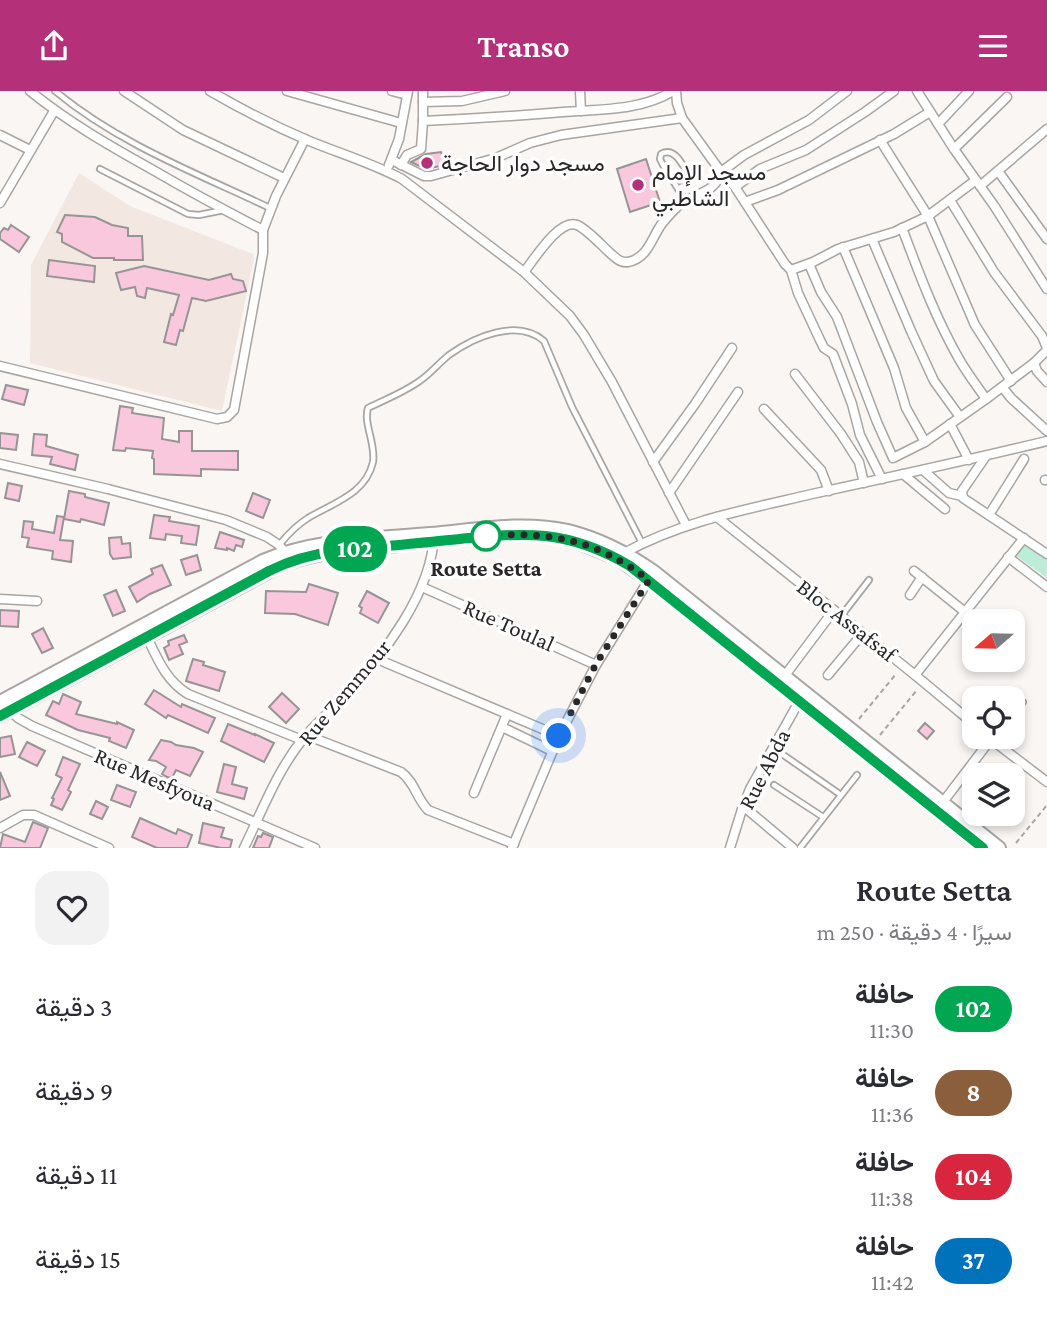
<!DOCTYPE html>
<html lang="ar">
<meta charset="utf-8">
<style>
body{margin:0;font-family:"Crimson Pro",Vazirmatn,serif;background:#f2f2f3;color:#2b2b33;direction:rtl;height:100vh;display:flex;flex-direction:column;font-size:26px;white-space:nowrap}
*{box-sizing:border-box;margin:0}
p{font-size:23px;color:#7c7c81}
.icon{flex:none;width:38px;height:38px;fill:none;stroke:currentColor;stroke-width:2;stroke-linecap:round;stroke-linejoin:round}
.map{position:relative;height:757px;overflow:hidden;direction:ltr}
.side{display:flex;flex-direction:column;background:#fff;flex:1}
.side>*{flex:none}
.badge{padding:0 14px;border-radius:23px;font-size:24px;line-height:46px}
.needle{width:46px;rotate:250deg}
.tools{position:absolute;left:962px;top:518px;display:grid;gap:14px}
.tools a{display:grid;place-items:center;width:63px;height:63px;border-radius:14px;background:#fff;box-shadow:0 4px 10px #0003;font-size:35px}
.you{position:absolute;width:35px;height:35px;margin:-18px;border:5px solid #fff;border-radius:50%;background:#1a73e8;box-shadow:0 0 0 10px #1a73e833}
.map>.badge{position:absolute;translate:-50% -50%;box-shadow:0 0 0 4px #fff}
.round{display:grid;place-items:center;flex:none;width:74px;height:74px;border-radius:21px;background:#f2f2f3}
.summary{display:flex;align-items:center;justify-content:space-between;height:119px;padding:0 35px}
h1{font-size:33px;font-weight:600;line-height:52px}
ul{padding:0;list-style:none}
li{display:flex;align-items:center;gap:21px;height:84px;padding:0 35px}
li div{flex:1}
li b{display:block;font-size:26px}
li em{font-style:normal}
li .badge{min-width:77px;font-weight:700;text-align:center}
header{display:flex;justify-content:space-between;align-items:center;height:91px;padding:0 35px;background:#b4317a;color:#fff;font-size:32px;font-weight:600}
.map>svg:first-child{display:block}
.built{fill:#f3e8e1}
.green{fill:#bcedd6}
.building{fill:#f9c8dd;stroke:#979495;stroke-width:2}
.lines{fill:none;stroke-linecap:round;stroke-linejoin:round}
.lane-casing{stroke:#a8a5a3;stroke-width:8}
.street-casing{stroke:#a8a5a3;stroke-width:11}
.secondary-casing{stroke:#a8a5a3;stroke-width:16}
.path{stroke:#a8a6a4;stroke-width:2;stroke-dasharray:5 3.5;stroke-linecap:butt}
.lane{stroke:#fff;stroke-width:4.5}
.street{stroke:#fff;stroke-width:8}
.secondary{stroke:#fff;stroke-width:12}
.line-casing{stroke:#fff;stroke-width:16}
.line{stroke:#00a651;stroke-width:10}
.walk{stroke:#292727;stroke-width:7;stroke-dasharray:0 12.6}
.poi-dot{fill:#b4317a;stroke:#fff;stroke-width:2.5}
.stop-dot{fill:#fff;stroke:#00a651;stroke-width:3.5}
.labels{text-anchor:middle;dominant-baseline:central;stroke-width:7;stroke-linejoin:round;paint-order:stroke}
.poi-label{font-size:23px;fill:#292727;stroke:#fff;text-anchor:start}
.stop-label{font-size:23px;font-weight:bold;fill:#292727;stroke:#fff}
.street-label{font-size:23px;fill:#292727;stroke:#fff}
</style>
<header><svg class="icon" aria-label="menu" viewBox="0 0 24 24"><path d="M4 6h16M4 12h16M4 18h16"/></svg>Transo<svg class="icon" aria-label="share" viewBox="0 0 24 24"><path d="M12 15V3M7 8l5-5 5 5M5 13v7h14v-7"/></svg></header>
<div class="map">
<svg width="1047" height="757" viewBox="0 0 1047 757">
<rect width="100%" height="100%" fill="#f9f6f4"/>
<polygon class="built" points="79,82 130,115 253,163 254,168 222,320 30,272 31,174"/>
<polygon class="green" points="1020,451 1047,469 1047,487 1011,461"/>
<g class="building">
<polygon points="441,61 445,74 426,78 411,71 426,63"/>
<polygon points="646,68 660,111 630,121 617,78"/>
<polygon points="65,124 95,126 112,134 128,137 128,145 142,145 143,169 114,169 114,167 93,167 62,151 62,143 57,141"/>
<polygon points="11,134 29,146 19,161 0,148 0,142 4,137 8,139"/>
<polygon points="49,169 95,175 94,191 47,185"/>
<polygon points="144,175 209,189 231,183 233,188 243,190 246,200 206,210 192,207 183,240 180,239 176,254 164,251 171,223 173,224 179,204 147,197 145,207 137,205 135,196 121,199 116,182"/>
<polygon points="6,294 28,299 24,314 2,308"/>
<polygon points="120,315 133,317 132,322 164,327 162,348 179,351 179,340 192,340 192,360 238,360 238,379 201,378 201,385 154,383 154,368 152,367 153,360 126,357 125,360 113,359"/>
<polygon points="0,342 18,344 16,359 0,357"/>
<polygon points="34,343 47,344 46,355 78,364 75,379 50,373 52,366 32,364"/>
<polygon points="8,392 22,395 19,410 5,407"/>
<polygon points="69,400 85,403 85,406 109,412 104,434 81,428 80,431 64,428"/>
<polygon points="253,402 270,409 263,427 246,420"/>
<polygon points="154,424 170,426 169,430 199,435 196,454 181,452 182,445 166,443 165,449 150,447"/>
<polygon points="57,425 64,426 60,449 73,450 71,471 52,468 53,460 27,456 29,447 22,446 24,430 33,431 32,438 54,442"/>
<polygon points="220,441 244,449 242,456 236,454 234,460 227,457 227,459 215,457"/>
<polygon points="121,446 122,453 130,452 131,466 113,468 110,463 109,447"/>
<polygon points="197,464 201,479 186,484 181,469"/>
<polygon points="162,474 171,494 150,503 137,511 129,496 153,483 151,478"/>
<polygon points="309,493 338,502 328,534 295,523 265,522 266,500 306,501"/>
<polygon points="116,499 125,520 113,525 104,504"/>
<polygon points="367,500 389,512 378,532 360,522 362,517 359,515"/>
<polygon points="0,519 19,520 18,536 0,535"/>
<polygon points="43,537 53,557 42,562 32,543"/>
<polygon points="184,544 187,551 179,554 183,563 169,569 164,557 169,554 168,550"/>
<polygon points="193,568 204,571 203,574 225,581 219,600 186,590"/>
<polygon points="154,599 181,616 182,613 215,627 208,642 168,624 166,627 145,613"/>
<polygon points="282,602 299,618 286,632 269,616"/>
<polygon points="63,603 81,611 76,623 117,633 117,631 134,639 126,657 109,650 110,647 78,639 46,624 53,610 59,613"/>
<polygon points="925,632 934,640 927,648 918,640"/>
<polygon points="228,633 255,644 255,643 274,652 264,671 221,650"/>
<polygon points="11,645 15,663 0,666 0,647"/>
<polygon points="161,649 171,651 176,654 194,657 203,661 190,685 176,679 172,687 167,686 162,683 166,676 156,670 149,669"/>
<polygon points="27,651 45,660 37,675 19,666"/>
<polygon points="63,666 80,673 68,699 71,701 62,719 51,714 54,708 52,707 62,687 56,684"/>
<polygon points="224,673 236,676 232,693 247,697 244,708 217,701"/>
<polygon points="0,681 10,705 0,709"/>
<polygon points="117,694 136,701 130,716 111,709"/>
<polygon points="96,710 108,716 102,728 90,723"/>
<polygon points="140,727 176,743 178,738 192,744 187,757 157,757 132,746"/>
<polygon points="33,731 48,737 40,757 0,757 3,743 25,751"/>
<polygon points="203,732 224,737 221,746 232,749 230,757 221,757 199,752"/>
<polygon points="263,742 273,746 269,757 253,757 258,745 261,746"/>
</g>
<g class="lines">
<defs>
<g id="lane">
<path d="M55,0C119,53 196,82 270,117"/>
<polyline points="100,78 188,123 199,124 224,119"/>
<path d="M678,98L688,92L690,86C683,75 675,55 661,63L660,68L663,74L685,109"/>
<path d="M280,453C288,443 297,434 308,427C333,412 366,403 373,371C376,353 363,332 368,317C386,308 405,301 421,289C431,282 439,272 449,264C474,246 517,227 544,250L572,316L642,452"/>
<polyline points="842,524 869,489"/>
<polyline points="961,528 975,540"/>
<polyline points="1013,623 1023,611"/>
<polyline points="782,663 841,704"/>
<polyline points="774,694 823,726"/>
<polyline points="800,757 857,684"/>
</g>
<g id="street">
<path d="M30,0C68,31 110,55 153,79C189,100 226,120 263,139"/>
<polyline points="124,0 183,39 284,87"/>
<path d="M210,0C241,18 274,35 307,49C338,62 372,72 402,88L524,181L570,225L584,244L612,291L686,434"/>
<polyline points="287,0 401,32"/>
<polyline points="392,0 407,4"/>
<polyline points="580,0 581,20"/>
<polyline points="676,0 677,12 682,27 721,81 735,96 785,173 791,179 798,202 820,249 824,257 833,263 852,313 860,344 882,388"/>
<polyline points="917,0 954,58 995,116 1047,198"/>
<polyline points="423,11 423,0"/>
<polyline points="423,30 423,11 462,10 505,0"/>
<polyline points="938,33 969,0"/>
<polyline points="0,44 30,59"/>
<polyline points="954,58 1007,6"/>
<polyline points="392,69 424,85 431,85 496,67 530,52 561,44 682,27"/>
<polyline points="389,74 399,48 408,0"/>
<path d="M401,74L407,64L421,58L423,30C470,28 516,25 563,21C600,18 640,20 673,0"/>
<polyline points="998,80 1047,148"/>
<polyline points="976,89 928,125 975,234 1011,290"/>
<polyline points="980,95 1047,38"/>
<polyline points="735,96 760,78 806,59 865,21 894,0"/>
<polyline points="950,109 994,181 1042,245 1047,257"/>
<polyline points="745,111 778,99 894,43 930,21"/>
<polyline points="0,112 54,20"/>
<path d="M902,137C919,182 935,226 959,268C967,282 977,295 986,308"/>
<polyline points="872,148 911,240 934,290 960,326"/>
<polyline points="843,156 894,277 906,317 925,351"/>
<polyline points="809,173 821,201 837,226 877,331 893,367 925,351 986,308 1034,272 1047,259"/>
<polyline points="791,179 813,171 838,158 894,141 928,125 880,49"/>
<path d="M524,181C534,169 559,127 577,134C587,138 601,154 610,162C616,167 620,172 628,171C646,168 651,150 659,137C663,130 671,122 677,116C691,102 715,104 721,81L744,64L809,29L847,0"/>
<polyline points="1034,272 1037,280 1047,291"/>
<polyline points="0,275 217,328 227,326 234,319 263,162 263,139 276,105 305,48"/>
<polyline points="795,283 841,343 859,371 864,392"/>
<polyline points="1003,297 1011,307 1047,340"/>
<polyline points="764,318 821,379 829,400"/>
<polyline points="950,333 969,369"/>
<polyline points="986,365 962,400 963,407 1047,463"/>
<polyline points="653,371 695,313 732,257"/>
<polyline points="0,373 108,398 226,429 267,446 279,454 287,464"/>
<polyline points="923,379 949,402 962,405"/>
<polyline points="903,383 945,418"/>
<polyline points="1045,389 1047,389"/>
<polyline points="669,402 738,301"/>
<polyline points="989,424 1024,368"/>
<polyline points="717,426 915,584 975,634"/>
<path d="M624,462C682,430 748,418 812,403C891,386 969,369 1047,350"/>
<polyline points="1008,466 1047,496"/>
<polyline points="914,480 965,521"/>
<polyline points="422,496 596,574"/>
<polyline points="910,504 922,486"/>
<polyline points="0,508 37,510"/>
<path d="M146,544C157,567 166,590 188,603L302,649"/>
<polyline points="377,568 559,645"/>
<polyline points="828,584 863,542"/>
<polyline points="915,584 1024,447"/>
<polyline points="783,587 834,519"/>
<polyline points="8,618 18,627 32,635 315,757"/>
<polyline points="502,636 552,660"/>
<path d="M306,644L401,681C415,691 416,707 428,719L514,753"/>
<polyline points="988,646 1047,691"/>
<polyline points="474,702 507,623"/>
<polyline points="743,715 793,757"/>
<polyline points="940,715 991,648"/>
<polyline points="0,737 23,724 34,724 109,757"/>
<path d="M244,757C262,720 276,682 302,649C314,634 330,621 343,607C382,566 433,501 434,442"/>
<polyline points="512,757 559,645 596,574 650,487"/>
<polyline points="730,757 743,715 750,698 801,607"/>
</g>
<g id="secondary">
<polyline points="580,452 617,467 656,494 983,757"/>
<path d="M0,611L263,470C316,448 373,448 430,443C476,439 523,430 568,440C600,448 627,462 654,481L999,757"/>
<path d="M0,625L279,475C317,460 358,458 399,454"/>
</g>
</defs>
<use href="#lane" class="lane-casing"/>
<use href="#street" class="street-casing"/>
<use href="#secondary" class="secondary-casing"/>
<g class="path">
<polyline points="859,628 896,583"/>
<polyline points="880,644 917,599"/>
<polyline points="1016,752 1047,714"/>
</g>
<use href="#lane" class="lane"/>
<use href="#street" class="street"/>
<use href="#secondary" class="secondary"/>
</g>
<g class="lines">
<defs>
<path id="line" d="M0,625L269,480C291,469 313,463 337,460C374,456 412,453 449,449C522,442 564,436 630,475L983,757"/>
</defs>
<use href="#line" class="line-casing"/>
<use href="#line" class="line"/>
<path class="walk" d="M486,445C553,440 595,449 649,489L596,573L559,645"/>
</g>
<g class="poi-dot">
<circle cx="427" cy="72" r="7"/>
<circle cx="638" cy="94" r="7"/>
</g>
<circle class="stop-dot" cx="486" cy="445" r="14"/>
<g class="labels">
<g class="poi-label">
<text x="441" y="72">مسجد دوار الحاجة</text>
<text x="652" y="81">مسجد الإمام<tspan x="652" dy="26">الشاطبي</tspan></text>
</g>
<g class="stop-label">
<text x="486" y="477">Route Setta</text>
</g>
<g class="street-label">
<text transform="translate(847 529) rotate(38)">Bloc Assafsaf</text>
<text transform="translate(509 534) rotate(24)">Rue Toulal</text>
<text transform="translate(344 601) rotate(-50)">Rue Zemmour</text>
<text transform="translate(764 678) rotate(-63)">Rue Abda</text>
<text transform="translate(155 688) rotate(23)">Rue Mesfyoua</text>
</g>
</g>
</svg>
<div class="tools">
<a><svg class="needle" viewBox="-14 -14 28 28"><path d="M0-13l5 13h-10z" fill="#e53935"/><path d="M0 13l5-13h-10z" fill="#7c7c81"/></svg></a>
<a><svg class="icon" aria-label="locate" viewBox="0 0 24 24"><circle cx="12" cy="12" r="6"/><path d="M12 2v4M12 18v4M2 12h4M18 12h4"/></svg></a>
<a><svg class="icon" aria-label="layers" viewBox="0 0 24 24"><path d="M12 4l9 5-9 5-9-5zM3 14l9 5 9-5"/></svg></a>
</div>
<div class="you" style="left:559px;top:645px"></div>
<b class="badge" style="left:355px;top:458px;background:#00a651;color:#fff">102</b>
</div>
<section class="side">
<div class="summary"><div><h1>Route Setta</h1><p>سيرًا · 4 دقيقة · 250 m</p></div><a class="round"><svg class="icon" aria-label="heart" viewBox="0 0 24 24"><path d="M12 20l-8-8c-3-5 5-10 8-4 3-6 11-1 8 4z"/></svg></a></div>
<ul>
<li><span class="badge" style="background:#00a651;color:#fff">102</span><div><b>حافلة</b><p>11:30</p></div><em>3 دقيقة</em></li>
<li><span class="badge" style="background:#8b5e3c;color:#fff">8</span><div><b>حافلة</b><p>11:36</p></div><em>9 دقيقة</em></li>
<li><span class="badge" style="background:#d7263d;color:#fff">104</span><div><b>حافلة</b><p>11:38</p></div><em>11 دقيقة</em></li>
<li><span class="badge" style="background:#0072bc;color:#fff">37</span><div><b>حافلة</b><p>11:42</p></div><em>15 دقيقة</em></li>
</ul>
</section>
